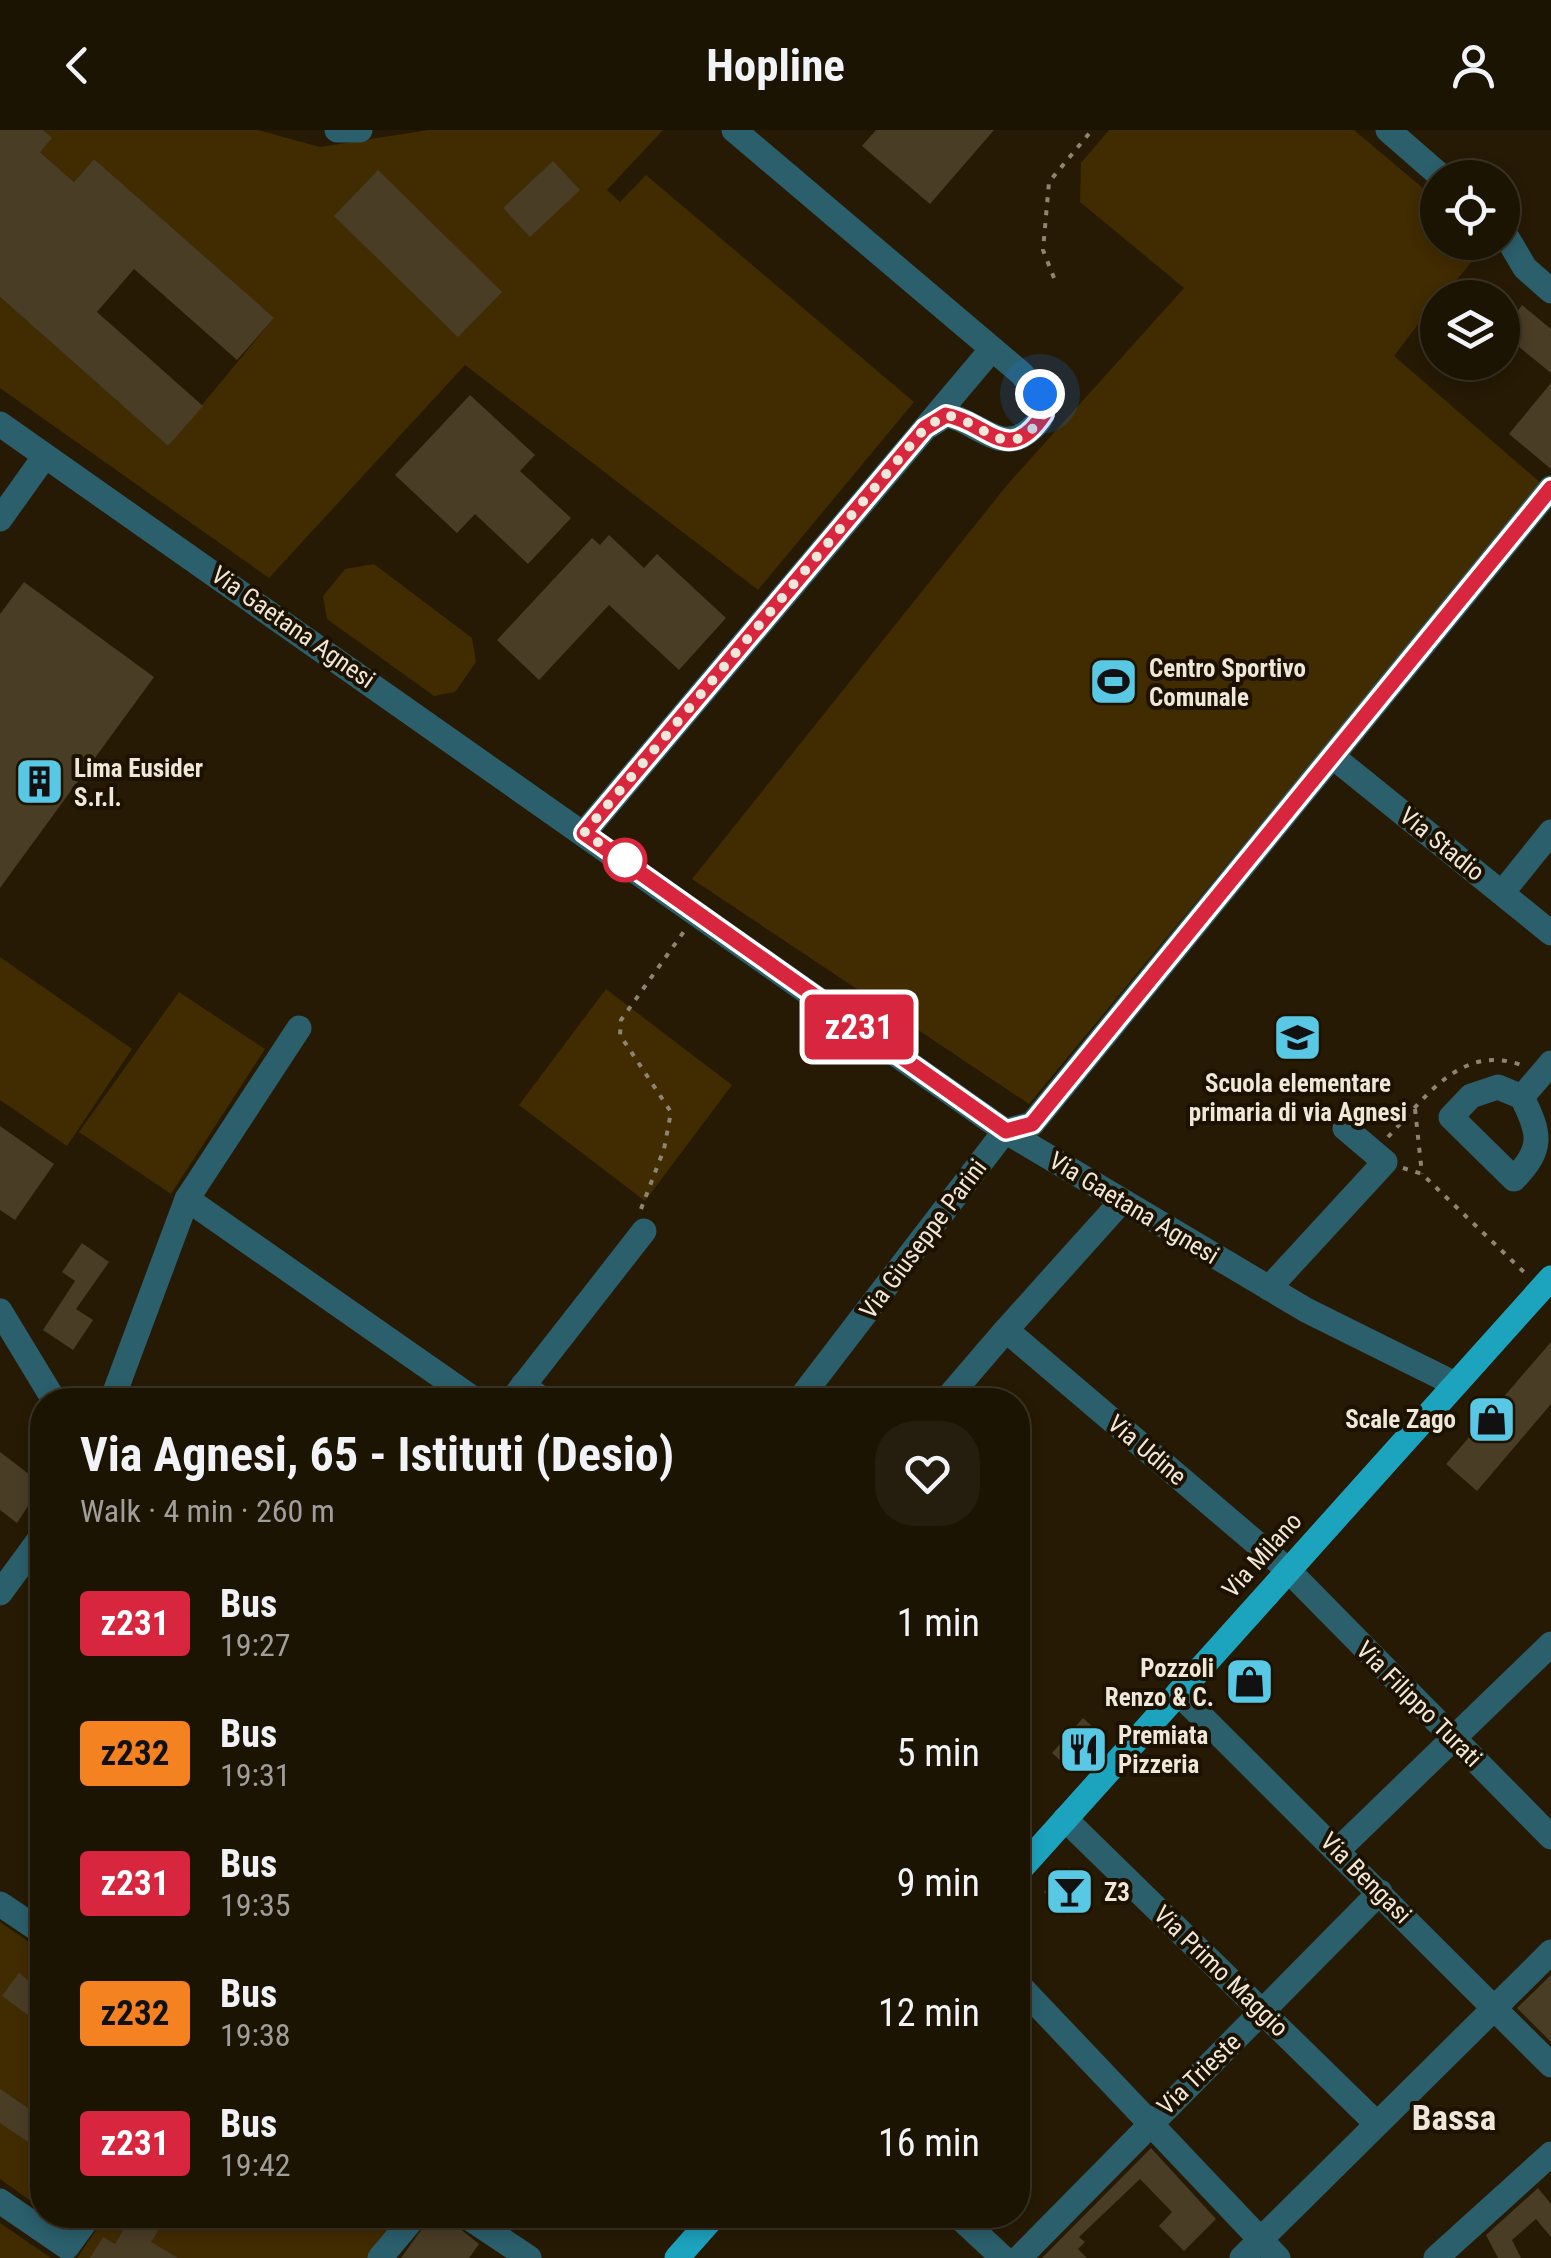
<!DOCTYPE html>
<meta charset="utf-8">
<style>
body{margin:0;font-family:"Roboto Condensed",sans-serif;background:#251d0d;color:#f1f3f6;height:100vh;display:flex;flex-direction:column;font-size:38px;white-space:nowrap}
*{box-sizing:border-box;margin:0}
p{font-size:32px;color:#a09e9a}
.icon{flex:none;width:55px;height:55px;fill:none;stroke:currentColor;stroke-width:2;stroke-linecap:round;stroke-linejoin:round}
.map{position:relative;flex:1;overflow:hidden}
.side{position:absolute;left:30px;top:1258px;width:1000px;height:840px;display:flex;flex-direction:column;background:#1c1403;border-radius:40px;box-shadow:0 5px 15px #0003,0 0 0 2px #3a3325}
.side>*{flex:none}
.badge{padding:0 20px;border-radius:8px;font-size:35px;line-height:65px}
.buttons{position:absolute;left:1420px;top:30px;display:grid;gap:20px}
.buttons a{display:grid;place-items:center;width:100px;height:100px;border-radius:50%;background:#1c1403;box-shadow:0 5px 15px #0003,0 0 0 2px #3a3325;font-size:50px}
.you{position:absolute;width:50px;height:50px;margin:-25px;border:8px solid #fff;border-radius:50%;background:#1a73e8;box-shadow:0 0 0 15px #1a73e833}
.map>.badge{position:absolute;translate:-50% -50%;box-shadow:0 0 0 5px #fff}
.round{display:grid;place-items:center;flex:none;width:105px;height:105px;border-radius:40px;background:#251d0d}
.overview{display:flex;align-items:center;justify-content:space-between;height:170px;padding:0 50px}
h1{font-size:48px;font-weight:700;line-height:75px}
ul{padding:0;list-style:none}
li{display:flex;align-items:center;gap:30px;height:130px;padding:0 50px}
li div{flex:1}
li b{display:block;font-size:38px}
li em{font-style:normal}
li .badge{min-width:110px;font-weight:700;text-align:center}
header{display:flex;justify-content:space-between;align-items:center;height:130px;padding:0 50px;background:#1c1403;font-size:45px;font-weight:700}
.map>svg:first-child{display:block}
.green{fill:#412b00}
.building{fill:#4a3d26}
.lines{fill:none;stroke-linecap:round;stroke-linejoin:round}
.path{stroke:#8e8472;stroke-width:4;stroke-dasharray:5 8;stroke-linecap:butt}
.minor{stroke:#2b5f6c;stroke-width:25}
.major{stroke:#1ca3be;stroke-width:25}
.line-casing{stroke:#fff;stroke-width:22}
.line{stroke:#d7263d;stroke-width:15}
.walk{stroke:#efe7d9;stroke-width:10;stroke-dasharray:0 18}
.stop-dot{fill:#fff;stroke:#d7263d;stroke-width:5}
.labels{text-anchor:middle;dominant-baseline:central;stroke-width:8;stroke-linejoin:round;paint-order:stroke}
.street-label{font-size:25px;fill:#efe7d9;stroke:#1d1100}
.poi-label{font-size:25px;font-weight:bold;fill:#efe7d9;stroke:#1d1100;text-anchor:start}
.district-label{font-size:35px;font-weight:bold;fill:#efe7d9;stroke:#1d1100}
</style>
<header><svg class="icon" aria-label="back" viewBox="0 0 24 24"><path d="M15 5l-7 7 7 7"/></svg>Hopline<svg class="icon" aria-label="person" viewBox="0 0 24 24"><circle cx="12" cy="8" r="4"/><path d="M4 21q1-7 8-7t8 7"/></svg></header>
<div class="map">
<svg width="1551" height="2128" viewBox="0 0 1551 2128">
<rect width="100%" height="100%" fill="#261a04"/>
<g class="green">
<polygon points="43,0 258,0 320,17 428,0 663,0 607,60 620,72 646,45 914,272 758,460 465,235 269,448 0,258 0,167 168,316 273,189 94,29 74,52 40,22"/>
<polygon points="1109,0 1354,0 1437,70 1438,112 1488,113 1442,167 1438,168 1394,226 1542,354 1029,974 692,749 1007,355 1184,158 1080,72 1081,33"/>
<polygon points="374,434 472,508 476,532 455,562 434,566 327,489 323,466 345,439"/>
<polygon points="0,827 132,919 67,1016 0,970"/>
<polygon points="606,859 732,955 645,1071 519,975"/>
<polygon points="179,862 265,919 171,1064 79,1002"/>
<polygon points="0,1792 42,1821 42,2079 0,2049"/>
<polygon points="106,2085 408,2085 375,2128 77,2128"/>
<polygon points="0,2093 51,2128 0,2128"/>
</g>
<g class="building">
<polygon points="0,0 43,0 52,8 40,22 74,52 94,29 274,188 237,230 134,139 97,182 203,276 168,316 0,167"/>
<polygon points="876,0 994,0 930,74 862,16"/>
<polygon points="553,31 580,60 530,107 503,78"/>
<polygon points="378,40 502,162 458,207 334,86"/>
<polygon points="1522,175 1551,199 1551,243 1502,203"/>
<polygon points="1551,253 1551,339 1509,304"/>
<polygon points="470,265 535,325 520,341 571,388 528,434 475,384 457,403 395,345"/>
<polygon points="609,405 644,438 657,424 726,488 679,540 609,475 539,550 497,510 592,408 600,415"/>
<polygon points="24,452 154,547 0,758 0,484"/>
<polygon points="0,996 54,1034 15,1090 0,1080"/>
<polygon points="82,1113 109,1132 76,1179 93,1190 73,1220 43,1200 75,1151 62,1142"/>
<polygon points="1551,1212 1551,1274 1477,1361 1446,1334"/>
<polygon points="0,1322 42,1354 17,1393 0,1380"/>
<polygon points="1249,1535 1266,1552 1250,1569 1233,1552"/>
<polygon points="1083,1588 1105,1608 1073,1642 1052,1623"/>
<polygon points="1069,1737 1093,1761 1068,1786 1044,1762"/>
<polygon points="19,1843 42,1861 42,1883 36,1891 2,1866"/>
<polygon points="1551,1845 1551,1912 1517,1878"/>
<polygon points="0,1959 31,1980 42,1963 42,2021 0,1993"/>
<polygon points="1151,2018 1216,2089 1184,2121 1159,2096 1172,2082 1140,2049 1079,2107 1085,2112 1078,2119 1087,2128 1042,2128"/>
<polygon points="1538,2058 1551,2074 1551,2107 1536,2089 1512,2110 1521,2128 1498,2128 1486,2105"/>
<polygon points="432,2085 443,2085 479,2114 469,2128 401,2128"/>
<polygon points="132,2086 158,2101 151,2112 178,2128 90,2128 103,2107 115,2114"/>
</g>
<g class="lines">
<g class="path">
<polyline points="1054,148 1043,120 1049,52 1092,0"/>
<polyline points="1415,979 1422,1044"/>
<path d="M1388,1007C1425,968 1461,913 1521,935"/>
<polyline points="1403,1038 1422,1044 1527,1145"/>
<polyline points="641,1079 664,1019 671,982 620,905 621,890 685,800"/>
</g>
<g class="minor">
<polyline points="337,0 360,0"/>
<path d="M734,0L1022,244L1044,273C1044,286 1039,293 1029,301C1000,325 976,290 946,285L929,296"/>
<polyline points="1388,0 1443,48"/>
<polyline points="1502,99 1525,138 1551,161"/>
<polyline points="0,294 1005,1001 1306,1180 1455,1254"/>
<polyline points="0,389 45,326"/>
<polyline points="1332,626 1551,803"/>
<polyline points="584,703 992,219"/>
<polyline points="1502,763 1551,702"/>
<path d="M1498,957L1522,967C1540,1004 1544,1018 1514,1049L1451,987L1471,966Z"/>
<polyline points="1522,967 1551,933"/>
<polyline points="187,1069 475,1270"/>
<polyline points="1121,1072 1006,1200 1288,1440 1551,1707"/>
<polyline points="1269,1158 1385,1032 1345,998"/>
<polyline points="0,1181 54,1270"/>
<polyline points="523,1255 543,1270"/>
<polyline points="112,1270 187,1069 299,898"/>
<polyline points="512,1270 644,1101"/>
<polyline points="799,1270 1005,1001 1032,994 1551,358"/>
<polyline points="946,1270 1006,1200"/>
<polyline points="0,1463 42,1406"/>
<polyline points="1178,1563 1551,1935"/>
<polyline points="1065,1689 1376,1993"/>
<polyline points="1338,1720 1551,1514"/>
<polyline points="0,1774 42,1802"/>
<polyline points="1018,1854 1278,2128"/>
<polyline points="0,2071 67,2117 90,2085"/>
<polyline points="465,2085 529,2128"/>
<polyline points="957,2085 1003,2128"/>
<polyline points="380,2128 416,2085"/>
<polyline points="1019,2128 1380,1762"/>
<polyline points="1242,2128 1551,1822"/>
<polyline points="1436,2128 1551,2024"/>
</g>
<g class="major">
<polyline points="1018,1742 1551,1148"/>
<polyline points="677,2128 715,2085"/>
</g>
</g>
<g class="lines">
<defs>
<path id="line" d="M1040,264L1044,284C1008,338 989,293 946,285L925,298L584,703L1006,1001L1032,994L1551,358"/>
</defs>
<use href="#line" class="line-casing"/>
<use href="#line" class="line"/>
<path class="walk" d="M625,730L634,736L584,703L925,298L946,285C989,293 1008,338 1044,284L1040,264"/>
</g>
<defs>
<symbol id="stadium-square" viewBox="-11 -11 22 22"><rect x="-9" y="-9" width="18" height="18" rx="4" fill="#58c8e4" stroke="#1d1100"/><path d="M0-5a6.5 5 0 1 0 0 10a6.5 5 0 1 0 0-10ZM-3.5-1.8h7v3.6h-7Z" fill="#111"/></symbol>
<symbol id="building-square" viewBox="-11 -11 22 22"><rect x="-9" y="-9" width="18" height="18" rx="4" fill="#58c8e4" stroke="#1d1100"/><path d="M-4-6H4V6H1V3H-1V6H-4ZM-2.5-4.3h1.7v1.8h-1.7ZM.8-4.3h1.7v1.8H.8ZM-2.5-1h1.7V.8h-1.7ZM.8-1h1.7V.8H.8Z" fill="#111"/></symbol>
<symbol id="school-square" viewBox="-11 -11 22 22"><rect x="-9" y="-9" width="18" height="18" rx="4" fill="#58c8e4" stroke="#1d1100"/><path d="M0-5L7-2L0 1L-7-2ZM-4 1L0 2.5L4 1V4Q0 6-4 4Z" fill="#111"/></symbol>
<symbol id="shop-square" viewBox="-11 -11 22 22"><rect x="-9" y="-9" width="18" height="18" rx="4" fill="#58c8e4" stroke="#1d1100"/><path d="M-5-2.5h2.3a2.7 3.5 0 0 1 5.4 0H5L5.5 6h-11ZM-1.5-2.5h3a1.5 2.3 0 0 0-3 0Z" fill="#111"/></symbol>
<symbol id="restaurant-square" viewBox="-11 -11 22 22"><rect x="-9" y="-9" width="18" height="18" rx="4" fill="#58c8e4" stroke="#1d1100"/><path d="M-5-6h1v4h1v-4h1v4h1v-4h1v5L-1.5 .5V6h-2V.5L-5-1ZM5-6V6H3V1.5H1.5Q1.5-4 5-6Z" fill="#111"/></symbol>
<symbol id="bar-square" viewBox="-11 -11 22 22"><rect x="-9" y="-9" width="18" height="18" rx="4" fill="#58c8e4" stroke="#1d1100"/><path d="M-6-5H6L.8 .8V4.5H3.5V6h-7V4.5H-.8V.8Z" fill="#111"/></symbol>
</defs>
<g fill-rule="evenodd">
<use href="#stadium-square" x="1086" y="524" width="55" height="55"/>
<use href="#building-square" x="12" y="624" width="55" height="55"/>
<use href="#school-square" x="1270" y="880" width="55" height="55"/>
<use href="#shop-square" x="1464" y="1262" width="55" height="55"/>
<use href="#shop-square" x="1222" y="1524" width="55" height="55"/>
<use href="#restaurant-square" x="1056" y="1592" width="55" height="55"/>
<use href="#bar-square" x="1042" y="1734" width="55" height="55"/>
</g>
<circle class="stop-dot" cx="625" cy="730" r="20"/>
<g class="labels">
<g class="street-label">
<text transform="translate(293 497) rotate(35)">Via Gaetana Agnesi</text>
<text transform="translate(1442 714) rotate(39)">Via Stadio</text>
<text transform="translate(1134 1078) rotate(31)">Via Gaetana Agnesi</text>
<text transform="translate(923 1109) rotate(-53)">Via Giuseppe Parini</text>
<text transform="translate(1147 1320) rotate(40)">Via Udine</text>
<text transform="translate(1262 1425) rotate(-48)">Via Milano</text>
<text transform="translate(1419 1574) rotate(45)">Via Filippo Turati</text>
<text transform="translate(1366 1748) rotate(45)">Via Bengasi</text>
<text transform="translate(1221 1841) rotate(44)">Via Primo Maggio</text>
<text transform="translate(1199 1944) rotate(-44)">Via Trieste</text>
</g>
<g class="poi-label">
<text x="1149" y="538">Centro Sportivo<tspan x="1149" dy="29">Comunale</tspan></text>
<text x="74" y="638">Lima Eusider<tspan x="74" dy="29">S.r.l.</tspan></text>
<text x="1298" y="953" text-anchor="middle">Scuola elementare<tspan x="1298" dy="29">primaria di via Agnesi</tspan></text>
<text x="1456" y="1289" text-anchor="end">Scale Zago</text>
<text x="1214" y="1538" text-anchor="end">Pozzoli<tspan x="1214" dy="29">Renzo &amp; C.</tspan></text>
<text x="1118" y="1605">Premiata<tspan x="1118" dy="29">Pizzeria</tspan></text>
<text x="1104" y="1762">Z3</text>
</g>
<g class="district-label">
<text x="1454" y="1988">Bassa</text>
</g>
</g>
</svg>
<div class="buttons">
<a><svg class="icon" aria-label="locate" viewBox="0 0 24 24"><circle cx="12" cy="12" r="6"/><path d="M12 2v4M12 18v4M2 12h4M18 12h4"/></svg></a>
<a><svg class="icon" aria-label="layers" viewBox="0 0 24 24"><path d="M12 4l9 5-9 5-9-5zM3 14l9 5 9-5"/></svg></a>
</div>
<div class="you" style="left:1040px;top:264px"></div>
<b class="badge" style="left:859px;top:897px;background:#d7263d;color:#fff">z231</b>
<section class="side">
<div class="overview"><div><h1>Via Agnesi, 65 - Istituti (Desio)</h1><p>Walk · 4 min · 260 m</p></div><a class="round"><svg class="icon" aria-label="heart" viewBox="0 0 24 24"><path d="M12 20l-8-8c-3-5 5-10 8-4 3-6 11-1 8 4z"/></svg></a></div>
<ul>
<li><span class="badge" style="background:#d7263d;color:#fff">z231</span><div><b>Bus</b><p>19:27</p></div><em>1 min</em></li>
<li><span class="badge" style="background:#f58220;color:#111">z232</span><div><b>Bus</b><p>19:31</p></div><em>5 min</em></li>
<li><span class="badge" style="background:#d7263d;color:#fff">z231</span><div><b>Bus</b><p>19:35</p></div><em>9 min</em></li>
<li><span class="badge" style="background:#f58220;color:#111">z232</span><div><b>Bus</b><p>19:38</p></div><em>12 min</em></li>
<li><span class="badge" style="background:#d7263d;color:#fff">z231</span><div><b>Bus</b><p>19:42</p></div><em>16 min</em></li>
</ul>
</section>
</div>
